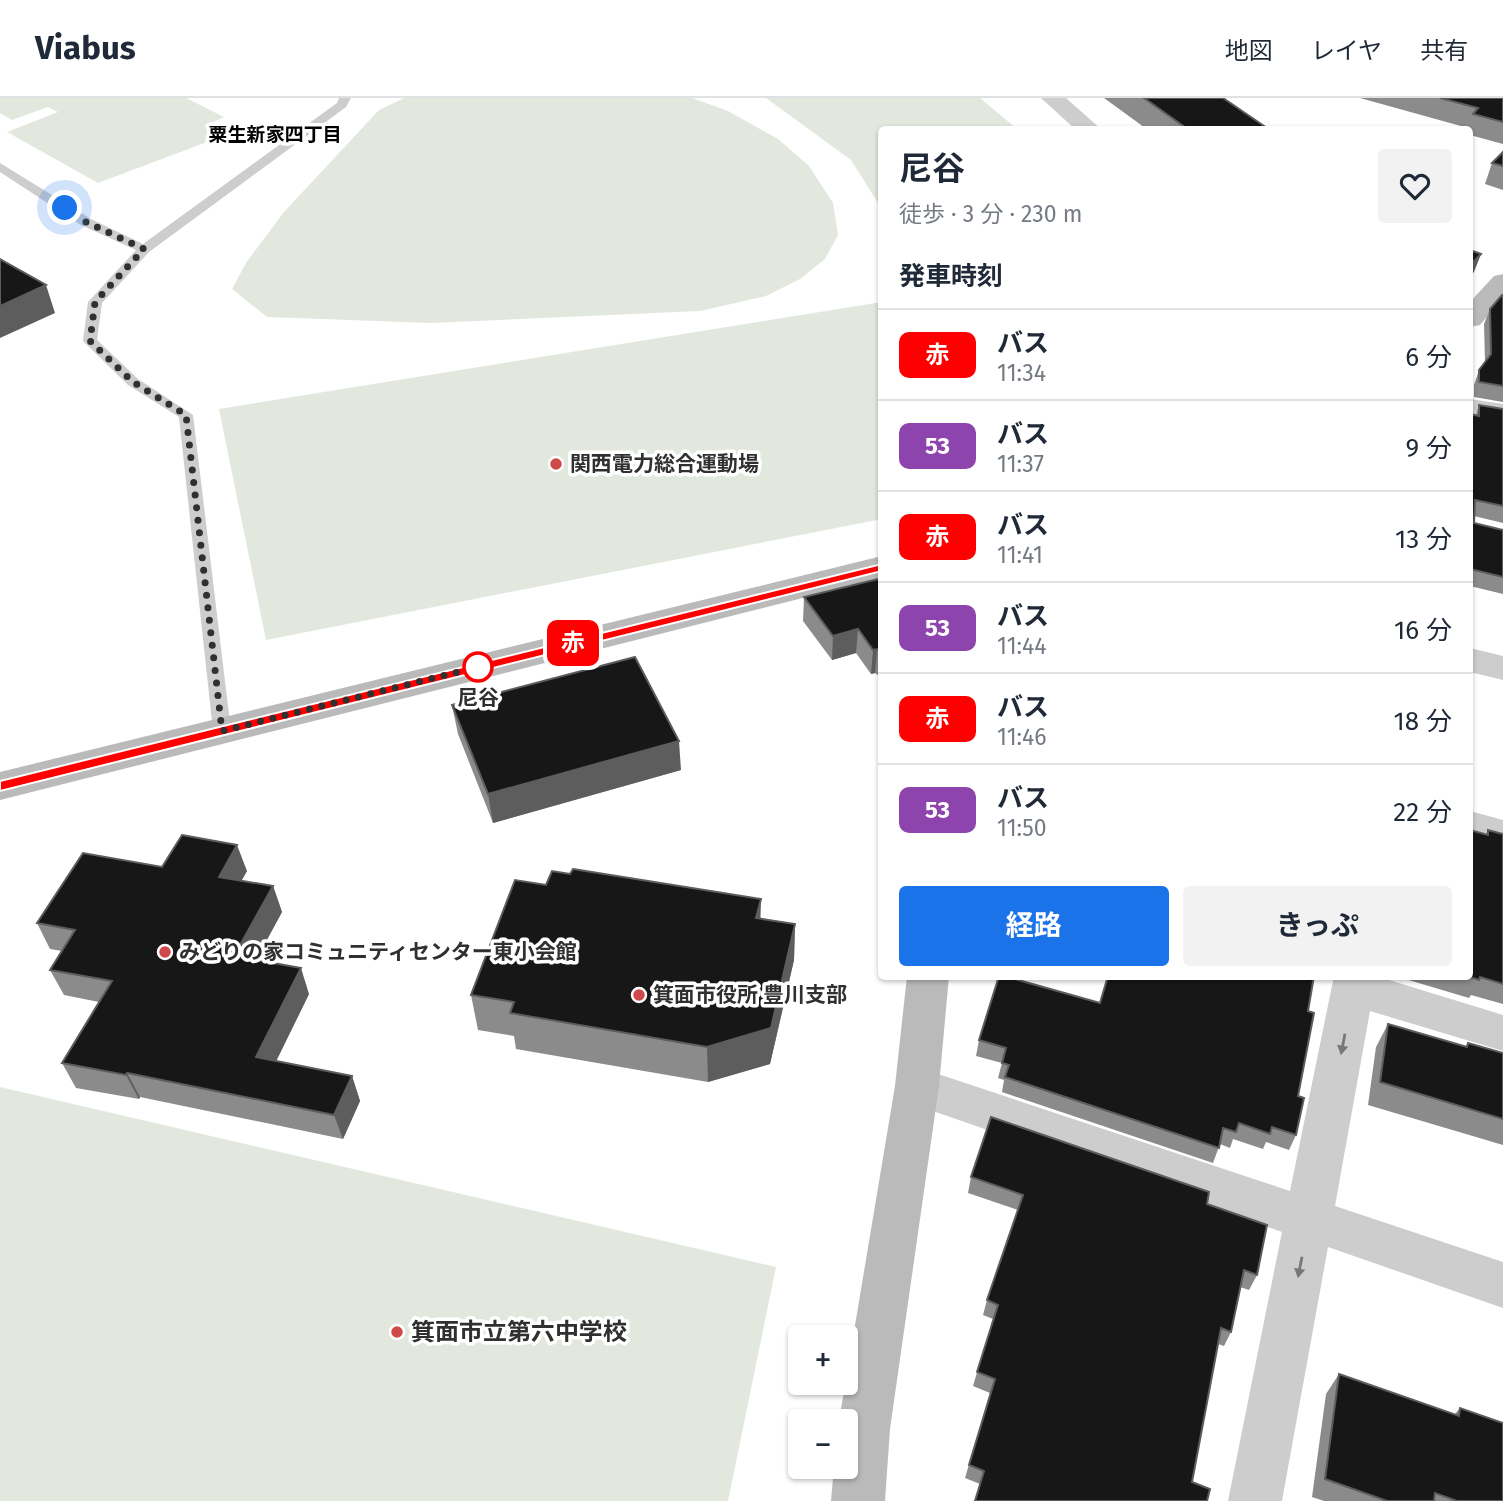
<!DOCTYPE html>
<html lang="ja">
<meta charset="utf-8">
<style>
body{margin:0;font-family:"Fira Sans","Noto Sans JP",sans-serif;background:#f2f2f3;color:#1f2937;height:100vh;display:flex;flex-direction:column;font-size:26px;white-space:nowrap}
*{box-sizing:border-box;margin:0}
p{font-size:23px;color:#747a83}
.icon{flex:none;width:38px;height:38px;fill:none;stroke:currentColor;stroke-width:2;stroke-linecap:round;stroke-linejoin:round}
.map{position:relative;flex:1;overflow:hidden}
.details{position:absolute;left:878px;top:28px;width:595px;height:854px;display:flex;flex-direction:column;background:#fff;border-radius:7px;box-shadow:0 2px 5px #0004}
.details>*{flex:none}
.badge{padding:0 14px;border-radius:10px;font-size:24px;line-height:46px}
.tools{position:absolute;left:788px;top:1227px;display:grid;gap:14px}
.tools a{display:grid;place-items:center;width:70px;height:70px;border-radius:7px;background:#fff;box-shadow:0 2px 5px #0004;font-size:35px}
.you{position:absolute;width:35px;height:35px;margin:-18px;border:5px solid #fff;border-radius:50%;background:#1a73e8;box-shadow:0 0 0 10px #1a73e833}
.map>.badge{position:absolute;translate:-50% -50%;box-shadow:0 0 0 4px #fff}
h2{padding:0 21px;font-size:26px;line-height:63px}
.round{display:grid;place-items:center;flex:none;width:74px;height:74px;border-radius:7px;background:#f2f2f3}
.head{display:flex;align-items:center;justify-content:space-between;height:119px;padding:0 21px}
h1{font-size:33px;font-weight:700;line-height:52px}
.action{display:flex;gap:14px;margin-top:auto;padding:14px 21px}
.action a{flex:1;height:80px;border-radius:7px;background:#1a73e8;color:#fff;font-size:28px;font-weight:700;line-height:80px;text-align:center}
.action a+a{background:#f2f2f3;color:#1f2937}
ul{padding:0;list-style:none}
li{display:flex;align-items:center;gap:21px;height:91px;padding:0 21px;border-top:2px solid #e0e1e3}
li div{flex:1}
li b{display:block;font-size:26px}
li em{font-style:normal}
li .badge{min-width:77px;font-weight:700;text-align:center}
header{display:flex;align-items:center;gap:42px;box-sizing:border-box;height:98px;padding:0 35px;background:#fff;border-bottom:2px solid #e0e1e3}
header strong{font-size:33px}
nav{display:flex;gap:38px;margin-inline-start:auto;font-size:24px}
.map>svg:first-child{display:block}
.green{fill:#e2e8dd}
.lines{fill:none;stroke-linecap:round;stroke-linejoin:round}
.lane{fill:#cdcdcd;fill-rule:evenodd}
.street{fill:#cdcdcd;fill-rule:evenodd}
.secondary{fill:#bababa;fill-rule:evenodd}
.wall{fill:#8b8b8b}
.shaded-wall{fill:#5d5d5d}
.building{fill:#171717;stroke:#5d5d5d;stroke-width:2}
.oneway{fill:#777}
.line{fill:#f00;stroke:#fff;stroke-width:2}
.walk{stroke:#303030;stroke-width:7;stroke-dasharray:0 12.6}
.poi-dot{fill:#d0494a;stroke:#fff;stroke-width:2.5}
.stop-dot{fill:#fff;stroke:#f00;stroke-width:3.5}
.labels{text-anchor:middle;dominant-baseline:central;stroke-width:7;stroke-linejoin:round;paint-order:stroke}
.far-neighbourhood-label{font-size:19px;font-weight:bold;fill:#000;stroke:#fff}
.poi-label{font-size:21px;font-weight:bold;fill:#303030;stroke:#fff;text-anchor:start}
.stop-label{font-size:21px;font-weight:bold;fill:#303030;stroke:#fff}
.near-poi-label{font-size:24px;font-weight:bold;fill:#303030;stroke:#fff;text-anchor:start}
</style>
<header>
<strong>Viabus</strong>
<nav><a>地図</a><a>レイヤ</a><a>共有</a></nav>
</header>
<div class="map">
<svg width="1503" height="1403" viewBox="0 0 1503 1403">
<rect width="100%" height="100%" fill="#fff"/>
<g class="green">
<polygon points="0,0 186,0 224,19 204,28 223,38 98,85 7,34 58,14 48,9 12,22 0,15"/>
<polygon points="404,0 692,0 728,13 778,41 809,68 833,105 838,137 825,161 800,181 766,198 700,213 431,225 267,219 232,191 246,165 284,114 379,12"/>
<polygon points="766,0 980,0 1017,31 882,32 882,111 851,62"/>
<polygon points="882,204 882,421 266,542 219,311"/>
<polygon points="0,989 776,1169 728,1403 0,1403"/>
</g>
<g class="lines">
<polygon class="lane" points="339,0 351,0 346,9 149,154 102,205 97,242 138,281 193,317 231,633 229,638 215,638 213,633 179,319 128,287 83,243 88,204 136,152 81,127 0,74 0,65 91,121 143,146 337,5"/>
<g class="street">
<polygon points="1041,0 1066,0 1102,32 1076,32"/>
<polygon points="1470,301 1503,306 1503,324 1470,319"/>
<polygon points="1470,550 1503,558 1503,582 1470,574"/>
<polygon points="1470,713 1503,722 1503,752 1470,743"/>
<polygon points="1334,878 1376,878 1503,917 1503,953 1370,913 1335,1108 1503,1164 1503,1210 1328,1149 1282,1403 1228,1403 1282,1134 901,1002 895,988 901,974 917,969 1290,1093"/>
</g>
<g class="secondary">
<polygon points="1503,176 1503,200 1480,227 1470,229 1470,204 1494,178"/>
<polygon points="882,458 882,480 0,702 0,674"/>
<polygon points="907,878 949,878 939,988 890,1331 885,1403 831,1403 834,1368 845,1368 845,1323 839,1323 895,988"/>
</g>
</g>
<g class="wall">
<polygon points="1104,0 1223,0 1270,32 1148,32"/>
<polygon points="1360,0 1503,0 1503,46 1470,37 1470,32 1467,32 1468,30"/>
<polygon points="1503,54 1503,92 1485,86 1492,65"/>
<polygon points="1503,197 1503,304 1474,299 1474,287 1479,272 1485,264 1484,226 1490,211"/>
<polygon points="1479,307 1503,311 1503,425 1474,418 1474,425 1503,432 1503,496 1470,488 1470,316 1476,317"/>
<polygon points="882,480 882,580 875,575 871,576 856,555 832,562 803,523 804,499"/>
<polygon points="452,607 681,672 493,725 458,636"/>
<polygon points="1488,732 1503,736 1503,906 1471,897 1469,900 1395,878 1470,878 1486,736"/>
<polygon points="162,769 247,773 241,783 273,788 282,814 256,862 309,896 276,963 352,978 360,1003 343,1041 140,999 139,1001 76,990 62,965 99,904 64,897 50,872 62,853 50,851 37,825"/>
<polygon points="761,820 795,826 794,862 770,966 708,984 516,951 514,938 478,932 471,897"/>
<polygon points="1100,905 1308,913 1298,998 1296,1037 1289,1052 1266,1044 1263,1051 1233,1041 1230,1050 1220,1046 1213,1065 1002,994 1004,982 998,980 1002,965 976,958 979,942"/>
<polygon points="1388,926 1466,948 1468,945 1503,955 1503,1047 1368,1007 1376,949"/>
<polygon points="971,1079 1207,1106 1257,1177 1249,1192 1240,1189 1231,1234 1224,1248 1218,1246 1192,1384 980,1386 965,1380 990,1295 973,1288 993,1221 983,1217 987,1202 1018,1112 968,1095"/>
<polygon points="1339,1276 1455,1316 1460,1310 1503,1403 1324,1403 1312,1399 1326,1296"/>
</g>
<g class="shaded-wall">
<polygon points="1481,156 1474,174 1470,179 1470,167"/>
<polygon points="46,187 55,215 0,240 0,208"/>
<polygon points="858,531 856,555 832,562 833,538"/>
<polygon points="877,551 875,575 871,576 873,552"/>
<polygon points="679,643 681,672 493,725 488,696"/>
<polygon points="237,747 247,773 229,805 219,779"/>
<polygon points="273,788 282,814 244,884 234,858"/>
<polygon points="761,801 760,837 756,820"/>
<polygon points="795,826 794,862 770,966 708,984 707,949"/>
<polygon points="301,870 309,896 266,984 256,959"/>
<polygon points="127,975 140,999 139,1001 126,977"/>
<polygon points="352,978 360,1003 343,1041 334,1017"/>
</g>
<g class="building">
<polygon points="1144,0 1223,0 1270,32 1189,32"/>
<polygon points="1440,0 1503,0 1503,24 1473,16 1478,10"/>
<polygon points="1503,54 1503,68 1492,65"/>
<polygon points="1470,152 1481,156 1470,167"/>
<polygon points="0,161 46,187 0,208"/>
<polygon points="1502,197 1503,197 1503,288 1479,284 1479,272 1491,256 1490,211"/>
<polygon points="1479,307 1503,311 1503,408 1475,402 1474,425 1503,432 1503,479 1470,471 1470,316 1479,318"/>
<polygon points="882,480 882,555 877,551 873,552 858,531 833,538 804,499"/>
<polygon points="635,559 679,643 488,696 452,607"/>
<polygon points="1470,732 1488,737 1488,732 1503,736 1503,886 1480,879 1479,882 1467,878 1470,878"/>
<polygon points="182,737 237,747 219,779 273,788 234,858 301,870 256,959 352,978 334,1017 127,975 126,977 62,965 112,883 50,872 75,832 37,825 83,755 162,769"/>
<polygon points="573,771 761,801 756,820 795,826 771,930 707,949 510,915 514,904 471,897 515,782 546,787 552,773 570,776"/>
<polygon points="999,878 1004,878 1100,905 1108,878 1314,878 1308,913 1314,915 1298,998 1304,1000 1296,1037 1272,1029 1270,1036 1239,1025 1236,1034 1223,1030 1219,1050 1005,979 1009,967 1002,965 1006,950 979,942"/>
<polygon points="1388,926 1467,949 1468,945 1503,955 1503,1021 1380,984"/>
<polygon points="991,1019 1209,1094 1207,1106 1267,1127 1257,1177 1244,1172 1231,1234 1221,1230 1192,1384 1210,1391 1207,1403 975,1403 984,1373 969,1367 995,1281 977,1274 998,1207 987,1202 1023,1097 971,1079"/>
<polygon points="1339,1276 1459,1318 1460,1310 1503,1325 1503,1403 1457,1403 1435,1395 1434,1403 1387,1403 1325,1381"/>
</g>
<defs><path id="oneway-solid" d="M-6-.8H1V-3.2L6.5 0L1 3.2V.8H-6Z" transform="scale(1.75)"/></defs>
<g class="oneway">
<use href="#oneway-solid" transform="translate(1343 946) rotate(101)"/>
<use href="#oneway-solid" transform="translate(1300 1169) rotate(101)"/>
</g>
<polygon class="line" points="882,466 886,467 886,472 0,693 0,683"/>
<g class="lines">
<polyline class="walk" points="65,110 86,124 144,151 95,204 90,243 133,284 186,317 222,633 478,569"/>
</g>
<g class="poi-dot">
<circle cx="556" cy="366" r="7"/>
<circle cx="165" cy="854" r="7"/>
<circle cx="639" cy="897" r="7"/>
<circle cx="397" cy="1234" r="7"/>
</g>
<circle class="stop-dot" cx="478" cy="569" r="14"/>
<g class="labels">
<g class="far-neighbourhood-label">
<text x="275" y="36">粟生新家四丁目</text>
</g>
<g class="poi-label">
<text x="570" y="366">関西電力総合運動場</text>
<text x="179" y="854">みどりの家コミュニティセンター東小会館</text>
<text x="653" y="897">箕面市役所 豊川支部</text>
</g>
<g class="stop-label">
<text x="478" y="600">尼谷</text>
</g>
<g class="near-poi-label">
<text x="411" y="1234">箕面市立第六中学校</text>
</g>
</g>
</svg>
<div class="tools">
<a>+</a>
<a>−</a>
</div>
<div class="you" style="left:65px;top:110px"></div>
<b class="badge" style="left:573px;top:545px;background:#f00;color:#fff">赤</b>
<section class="details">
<div class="head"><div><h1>尼谷</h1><p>徒歩 · 3 分 · 230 m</p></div><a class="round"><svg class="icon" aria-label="heart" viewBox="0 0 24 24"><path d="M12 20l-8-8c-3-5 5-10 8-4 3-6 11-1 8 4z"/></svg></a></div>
<h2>発車時刻</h2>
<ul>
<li><span class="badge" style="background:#f00;color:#fff">赤</span><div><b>バス</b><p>11:34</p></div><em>6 分</em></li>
<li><span class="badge" style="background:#8e44ad;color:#fff">53</span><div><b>バス</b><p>11:37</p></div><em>9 分</em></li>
<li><span class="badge" style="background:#f00;color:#fff">赤</span><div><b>バス</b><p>11:41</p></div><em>13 分</em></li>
<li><span class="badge" style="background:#8e44ad;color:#fff">53</span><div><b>バス</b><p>11:44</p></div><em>16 分</em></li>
<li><span class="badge" style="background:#f00;color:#fff">赤</span><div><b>バス</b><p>11:46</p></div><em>18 分</em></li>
<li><span class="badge" style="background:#8e44ad;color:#fff">53</span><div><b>バス</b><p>11:50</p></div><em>22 分</em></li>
</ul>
<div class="action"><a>経路</a><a>きっぷ</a></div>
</section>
</div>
